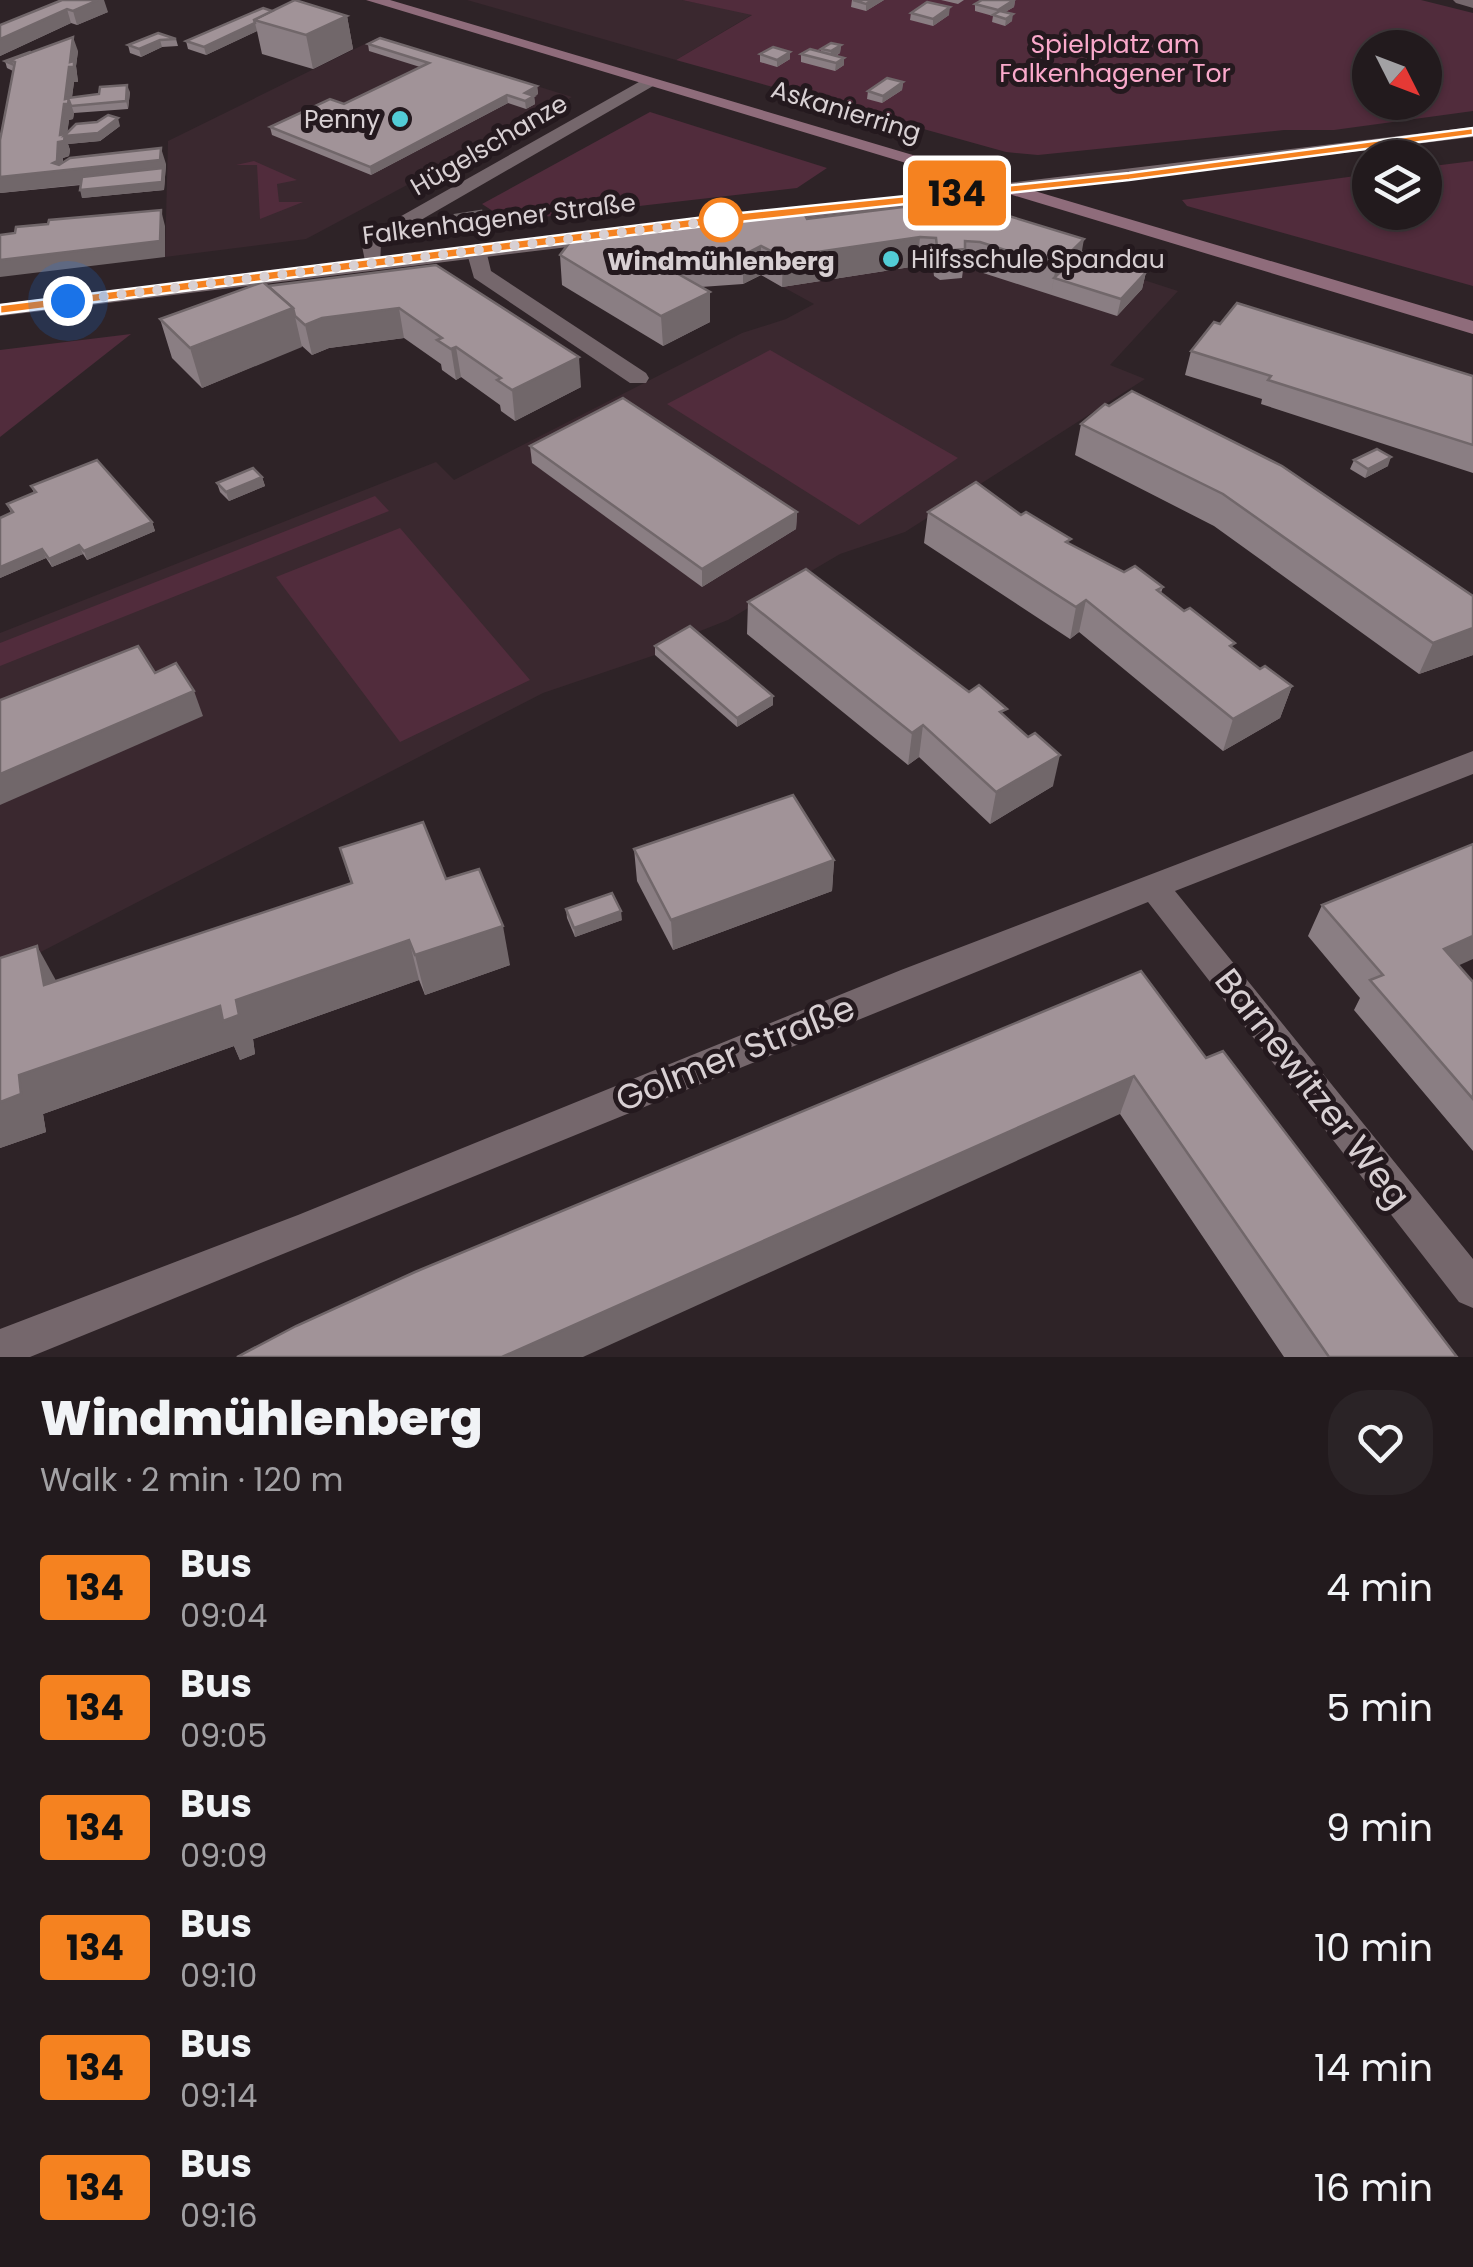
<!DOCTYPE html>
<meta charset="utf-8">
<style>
body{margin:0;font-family:Poppins,sans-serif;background:#2a2326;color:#f1f3f6;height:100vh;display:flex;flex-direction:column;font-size:38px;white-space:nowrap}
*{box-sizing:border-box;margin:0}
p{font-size:32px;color:#a2a1a4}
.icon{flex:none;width:55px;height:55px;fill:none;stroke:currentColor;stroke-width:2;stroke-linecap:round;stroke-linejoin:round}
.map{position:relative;height:1357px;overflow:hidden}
.side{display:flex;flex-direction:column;background:#221a1d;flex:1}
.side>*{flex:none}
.badge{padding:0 20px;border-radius:8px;font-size:35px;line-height:65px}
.needle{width:65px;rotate:132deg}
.fabs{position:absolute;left:1352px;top:30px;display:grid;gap:20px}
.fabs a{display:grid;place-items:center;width:90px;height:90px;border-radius:50%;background:#221a1d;box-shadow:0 2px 8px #0004,0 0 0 2px #3f383b;font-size:50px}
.you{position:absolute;width:50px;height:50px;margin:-25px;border:8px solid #fff;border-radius:50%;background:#1a73e8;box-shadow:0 0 0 15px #1a73e833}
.map>.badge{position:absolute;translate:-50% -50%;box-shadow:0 0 0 5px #fff}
.round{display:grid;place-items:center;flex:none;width:105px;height:105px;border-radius:40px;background:#2a2326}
.summary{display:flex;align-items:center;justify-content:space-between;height:170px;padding:0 40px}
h1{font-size:48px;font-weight:800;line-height:75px}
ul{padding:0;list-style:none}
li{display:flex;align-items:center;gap:30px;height:120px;padding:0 40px}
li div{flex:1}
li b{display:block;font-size:38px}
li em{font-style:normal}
li .badge{min-width:110px;font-weight:700;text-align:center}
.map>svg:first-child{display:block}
.built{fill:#3a282f}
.green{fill:#512c3c;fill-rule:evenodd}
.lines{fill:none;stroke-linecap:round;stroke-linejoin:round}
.minor{fill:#75676c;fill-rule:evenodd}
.tertiary{fill:#75676c;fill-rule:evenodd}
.secondary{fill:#8f6c7b;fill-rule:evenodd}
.wall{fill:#8a7e83}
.shaded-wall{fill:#71676a}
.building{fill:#a19398;stroke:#71676a;stroke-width:2.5}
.line{fill:#f58220;stroke:#fff;stroke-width:2.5}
.walk{stroke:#d8d0d3;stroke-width:10;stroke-dasharray:0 18}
.poi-dot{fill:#52ccd6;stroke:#24191e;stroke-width:4}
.stop-dot{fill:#fff;stroke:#f58220;stroke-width:5}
.labels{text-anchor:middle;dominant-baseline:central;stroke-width:10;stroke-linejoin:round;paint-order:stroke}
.far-park-label{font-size:25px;fill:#faa9cb;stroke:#24191e}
.far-street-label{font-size:25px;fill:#d8d0d3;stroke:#24191e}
.far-poi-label{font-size:25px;fill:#d8d0d3;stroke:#24191e;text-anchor:end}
.far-stop-label{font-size:25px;font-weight:bold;fill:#d8d0d3;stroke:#24191e}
.near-street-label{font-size:35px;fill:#d8d0d3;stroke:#24191e}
</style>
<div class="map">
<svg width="1473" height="1357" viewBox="0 0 1473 1357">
<rect width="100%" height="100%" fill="#2e2327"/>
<g class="built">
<polygon points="467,0 682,0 753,14 676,60"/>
<polygon points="379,37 572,97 306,239 165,257 168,141"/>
<polygon points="955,219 1178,291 1110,365 1145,379 905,532 840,554 728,620 690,635 655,655 543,693 0,973 0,633 436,462 454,480 742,333 786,319 814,304 719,252"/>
</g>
<g class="green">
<path d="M682,0H1421L1473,13V111L1334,130H1284L1038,155L1006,152L676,60L752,15ZM1370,48H1425V102H1370Z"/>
<polygon points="650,112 827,168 797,188 508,221 482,204"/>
<polygon points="254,161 297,180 277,184 279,202 303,202 260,219 257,165 236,165"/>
<polygon points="1473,161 1473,286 1187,206 1182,200 1370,174 1370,212 1425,212 1425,167"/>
<polygon points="131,334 0,437 0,350"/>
<polygon points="770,350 958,458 859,525 667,404"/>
<polygon points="375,496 389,511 0,666 0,643"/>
<polygon points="400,528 530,680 400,742 276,577"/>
</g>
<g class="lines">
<g class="minor">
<polygon points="1453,0 1473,0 1473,8 1456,3"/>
<polygon points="646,78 660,82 381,243 380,266 366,266 361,241 364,237"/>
<polygon points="476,244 486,250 491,271 646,373 649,378 646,383 630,383 474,278 466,250"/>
<polygon points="1473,751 1473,774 1175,891 1473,1259 1473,1308 1459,1302 1148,902 30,1357 0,1357 0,1329 298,1215 901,970"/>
</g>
<polygon class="tertiary" points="1473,127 1473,137 0,316 0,304"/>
<polygon class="secondary" points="366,0 390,0 1473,321 1473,334"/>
</g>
<g class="wall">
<polygon points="62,0 108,12 77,25 71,23 0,56 0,25"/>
<polygon points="852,0 884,0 866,11 851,7"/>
<polygon points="941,0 964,0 958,4"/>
<polygon points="1015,0 1014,7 1005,12 1012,21 1005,26 992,22 993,16 975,11 975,4"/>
<polygon points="272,11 347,16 353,49 313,69 262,54 257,31 206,55 188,49 186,41"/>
<polygon points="911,13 949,15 933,26 910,20"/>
<polygon points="158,33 176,39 178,46 162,47 141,57 130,53 128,45"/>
<polygon points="368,44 537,86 538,94 534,96 535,104 526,109 508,103 371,175 272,135 270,127 344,104 420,67 369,51"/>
<polygon points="841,45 840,53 836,56 844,65 835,71 801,62 801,54 821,52 821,49"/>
<polygon points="78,51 76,66 78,82 74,82 72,97 130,92 128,109 74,113 73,119 69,120 67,133 120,126 100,141 68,144 70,150 69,156 63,158 63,163 166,164 164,190 82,198 81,185 0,193 13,71 7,68 5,61"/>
<polygon points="760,54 790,59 777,67 760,62"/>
<polygon points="903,82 902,90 882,103 867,99 868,91"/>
<polygon points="931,207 978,211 1082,252 1146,272 1142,289 1117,316 977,271 963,270 962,278 940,280 934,276 933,268 917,266 782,287 761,275 743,284 701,287 710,292 710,322 663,346 562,285 560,255 807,219"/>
<polygon points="436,265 581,387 515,421 501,411 500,405 461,377 456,380 442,370 441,364 404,338 329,348 312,355 302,346 202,388 172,358 160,319 268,286"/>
<polygon points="1220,324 1473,376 1473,473 1261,404 1262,399 1185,375 1191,351"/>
<polygon points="1081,424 1473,596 1473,655 1419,674 1214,526 1075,455"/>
<polygon points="530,446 797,512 796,529 702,587 532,463"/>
<polygon points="1354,460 1388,466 1365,478 1350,469"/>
<polygon points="262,477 265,486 229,501 220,492 217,483"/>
<polygon points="31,486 152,522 155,531 87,560 83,554 52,567 46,558 0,578 0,518 11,513 7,504 34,493"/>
<polygon points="928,512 1070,544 1124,572 1163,587 1161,593 1260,669 1292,686 1280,718 1223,751 1079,632 1070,639 924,543"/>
<polygon points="748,602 969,692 1005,717 1053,786 990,824 919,757 908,765 747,634"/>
<polygon points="655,646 773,696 773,705 737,727 655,655"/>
<polygon points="340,848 446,879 510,965 425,995 419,980 253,1039 255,1054 240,1060 234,1046 43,1114 46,1132 0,1148 0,958 56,981 351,884"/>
<polygon points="634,849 834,860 832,891 673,950 637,881"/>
<polygon points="1322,905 1458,966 1473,982 1473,1151 1354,1010 1360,998 1308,936"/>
<polygon points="566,909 622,920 575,937 567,918"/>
<polygon points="1141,971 1206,1058 1457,1357 1284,1357 1120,1114"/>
</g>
<g class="shaded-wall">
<polygon points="98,0 104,0 108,12 77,25 73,11"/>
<polygon points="872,0 884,0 866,11 866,4"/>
<polygon points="1015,0 1014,7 997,17 998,10"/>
<polygon points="950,7 949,15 933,26 933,19"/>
<polygon points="67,9 71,23 0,56 0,39"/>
<polygon points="1013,14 1012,21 1005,26 1006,19"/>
<polygon points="347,16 353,49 313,69 306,35"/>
<polygon points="255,23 257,31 206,55 204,47"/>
<polygon points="73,37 78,51 76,66 78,82 74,82 71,104 74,113 73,119 69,120 67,136 118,118 120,126 100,141 68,144 70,150 69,156 63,158 62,171 161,148 166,164 164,190 82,198 80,190 162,176 0,193 0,177 53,163 60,135"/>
<polygon points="160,40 162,47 141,57 139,49"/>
<polygon points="841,45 840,53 830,59 831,51"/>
<polygon points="790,52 790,59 777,67 777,60"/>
<polygon points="844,58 844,65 835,71 836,63"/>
<polygon points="903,82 902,90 882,103 883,96"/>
<polygon points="127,85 130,92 128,109 126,101"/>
<polygon points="537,86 538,94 525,101 525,93"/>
<polygon points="507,95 508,103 371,175 370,167"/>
<polygon points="534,96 535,104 526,109 525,101"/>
<polygon points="161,210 165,226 165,257 0,277 0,260"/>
<polygon points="481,216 482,224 457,228 456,220"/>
<polygon points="920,237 917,266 782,287 783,257"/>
<polygon points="1084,239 1079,268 1054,278 1051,295 1056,266"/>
<polygon points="761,246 761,275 743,284 743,255"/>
<polygon points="1146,272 1142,289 1117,316 1121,299"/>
<polygon points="710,292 710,322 663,346 661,316"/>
<polygon points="293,308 302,347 202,388 190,348"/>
<polygon points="399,308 404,338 329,348 312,355 305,325 322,318"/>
<polygon points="456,347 461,377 456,380 451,349"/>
<polygon points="579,357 581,387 515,421 512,390"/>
<polygon points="1391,457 1388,466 1365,478 1368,469"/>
<polygon points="262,477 265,486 229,501 226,492"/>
<polygon points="797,512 796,529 702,587 702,569"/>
<polygon points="152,522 155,531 87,560 84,551"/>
<polygon points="79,545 83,554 52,567 49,559"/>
<polygon points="42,549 46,558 0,578 0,567"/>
<polygon points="1086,600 1079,632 1070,639 1076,607"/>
<polygon points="1473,628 1473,655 1419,674 1433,643"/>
<polygon points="1292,686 1280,718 1223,751 1233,719"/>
<polygon points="194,691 203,716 0,805 0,774"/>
<polygon points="773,696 773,705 737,727 737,718"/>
<polygon points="923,725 919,757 908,765 912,733"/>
<polygon points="1060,755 1053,786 990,824 996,792"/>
<polygon points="834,860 832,891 673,950 671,920"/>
<polygon points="621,911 622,920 575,937 574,928"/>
<polygon points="503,926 510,965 425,995 415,955"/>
<polygon points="1473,936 1473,959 1426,980 1444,949"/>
<polygon points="409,940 419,980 253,1039 255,1054 240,1060 234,1046 43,1114 46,1132 0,1148 0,1102 19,1075"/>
<polygon points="37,946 59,986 44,985"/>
<polygon points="1134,1076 1120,1114 583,1357 502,1357"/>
</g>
<g class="building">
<polygon points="62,0 98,0 73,11 67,9 0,39 0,25"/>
<polygon points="295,0 347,16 306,35 254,20"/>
<polygon points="853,0 872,0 866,4"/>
<polygon points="982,0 1014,0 998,10 975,4"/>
<polygon points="927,2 950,7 933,19 911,13"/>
<polygon points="263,8 272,11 254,20 255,23 204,47 186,41"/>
<polygon points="1000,11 1013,14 1006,19 993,15"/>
<polygon points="158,33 176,39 160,40 139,49 128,45"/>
<polygon points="73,37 70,62 74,61 74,67 69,67 65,99 69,98 68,104 64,104 60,135 65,134 64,141 58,142 57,161 53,163 59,165 70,158 161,148 160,160 0,177 0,140 15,62 10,60"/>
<polygon points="380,38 537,86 525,93 534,96 525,101 507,95 370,167 270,127 330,99 344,104 429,63 368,44"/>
<polygon points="831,43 841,45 831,51 821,49"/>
<polygon points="773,47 790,52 777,60 760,54"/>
<polygon points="810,49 844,58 836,63 801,54"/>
<polygon points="30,52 31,52 10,60 12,64 5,61"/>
<polygon points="887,78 903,82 883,96 868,91"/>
<polygon points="127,85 126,101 71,106 68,98 99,94 100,87"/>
<polygon points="108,115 118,118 98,133 64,136 76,124 97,122"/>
<polygon points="163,168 162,182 80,190 82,177"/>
<polygon points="945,197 964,200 978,211 999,213 1084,239 1056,266 980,242 965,241 965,249 943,251 937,247 936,238 920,237 783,257 761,246 743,255 665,260 659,263 710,292 661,316 560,255 570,242 804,213 807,219 911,206 931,207"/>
<polygon points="161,210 160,241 0,260 0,235 15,233 16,227 48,224 49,220"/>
<polygon points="481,211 481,216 456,220 455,215"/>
<polygon points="1081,252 1146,272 1121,299 1054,278"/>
<polygon points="436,265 579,357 512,390 497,380 501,378 456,347 451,349 437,340 442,338 399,308 322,318 305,325 295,316 293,308 268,286"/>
<polygon points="263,282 293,308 190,348 160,319"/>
<polygon points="1237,303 1473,376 1473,445 1268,380 1271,376 1191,351 1214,322 1220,324"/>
<polygon points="1132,391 1282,466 1473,596 1473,628 1433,643 1223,494 1081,424 1105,404 1109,406"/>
<polygon points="623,398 797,512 702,569 530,446"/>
<polygon points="1377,449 1391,457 1368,469 1354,460"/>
<polygon points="97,460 152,522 84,551 79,545 49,559 42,549 0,567 0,518 13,512 7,504 36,492 31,486"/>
<polygon points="253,468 262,477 226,492 217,483"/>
<polygon points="976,482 1021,515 1026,512 1071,539 1066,542 1124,572 1135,566 1163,587 1157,590 1184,611 1190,608 1235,643 1230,646 1260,669 1265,666 1292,686 1233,719 1086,600 1076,607 928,512"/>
<polygon points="806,569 969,692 979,685 1007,709 1000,712 1028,737 1035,733 1060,755 996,792 923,725 912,733 748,602"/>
<polygon points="690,626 773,696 737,718 655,646"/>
<polygon points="138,646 155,673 176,663 194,691 0,774 0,700"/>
<polygon points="793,795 834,860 671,920 634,849"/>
<polygon points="423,822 446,879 479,869 503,926 415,955 409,940 236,1000 239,1015 223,1021 220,1006 19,1075 21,1094 0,1102 0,958 37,946 44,985 352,883 340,848"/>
<polygon points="1473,844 1473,936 1444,949 1473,982 1473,1099 1370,980 1383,975 1322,905"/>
<polygon points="612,893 621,911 574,928 566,909"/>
<polygon points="1141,971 1206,1058 1223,1051 1457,1357 1329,1357 1134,1076 502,1357 237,1357 296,1326 415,1272"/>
</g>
<polygon class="line" points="1473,128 1473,135 1129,180 721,224 0,314 0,305 721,215 1129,173"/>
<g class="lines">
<polyline class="walk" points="68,301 721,220"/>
</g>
<g class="poi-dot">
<circle cx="400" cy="119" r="10"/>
<circle cx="891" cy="259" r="10"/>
</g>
<circle class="stop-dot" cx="721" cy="220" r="20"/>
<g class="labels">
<g class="far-park-label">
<text x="1115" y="44">Spielplatz am<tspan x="1115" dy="29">Falkenhagener Tor</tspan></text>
</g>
<g class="far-street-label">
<text transform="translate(846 111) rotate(17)">Askanierring</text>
<text transform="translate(489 145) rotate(-30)">Hügelschanze</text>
<text transform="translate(499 219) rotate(-7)">Falkenhagener Straße</text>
</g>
<g class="far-poi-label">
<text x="380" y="119">Penny</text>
<text x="911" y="259" text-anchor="start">Hilfsschule Spandau</text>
</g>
<g class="far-stop-label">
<text x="721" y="261">Windmühlenberg</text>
</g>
<g class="near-street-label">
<text transform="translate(735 1053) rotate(-22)">Golmer Straße</text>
<text transform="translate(1313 1088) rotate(52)">Barnewitzer Weg</text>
</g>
</g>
</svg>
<div class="fabs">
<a><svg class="needle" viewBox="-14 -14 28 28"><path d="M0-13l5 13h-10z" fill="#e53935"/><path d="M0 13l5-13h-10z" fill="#a2a1a4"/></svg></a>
<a><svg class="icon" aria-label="layers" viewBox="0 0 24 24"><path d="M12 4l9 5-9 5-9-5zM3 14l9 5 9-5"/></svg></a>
</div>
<div class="you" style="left:68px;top:301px"></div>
<b class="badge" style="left:957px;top:193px;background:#f58220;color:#111">134</b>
</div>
<section class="side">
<div class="summary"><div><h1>Windmühlenberg</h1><p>Walk · 2 min · 120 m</p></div><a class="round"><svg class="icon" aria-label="heart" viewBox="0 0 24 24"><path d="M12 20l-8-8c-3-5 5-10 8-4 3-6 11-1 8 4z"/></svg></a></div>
<ul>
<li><span class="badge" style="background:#f58220;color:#111">134</span><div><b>Bus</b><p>09:04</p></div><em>4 min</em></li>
<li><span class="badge" style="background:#f58220;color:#111">134</span><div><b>Bus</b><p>09:05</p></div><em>5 min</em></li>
<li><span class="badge" style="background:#f58220;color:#111">134</span><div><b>Bus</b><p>09:09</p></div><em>9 min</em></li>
<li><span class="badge" style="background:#f58220;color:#111">134</span><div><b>Bus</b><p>09:10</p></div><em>10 min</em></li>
<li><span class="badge" style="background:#f58220;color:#111">134</span><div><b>Bus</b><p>09:14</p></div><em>14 min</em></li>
<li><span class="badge" style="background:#f58220;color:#111">134</span><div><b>Bus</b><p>09:16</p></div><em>16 min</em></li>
</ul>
</section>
